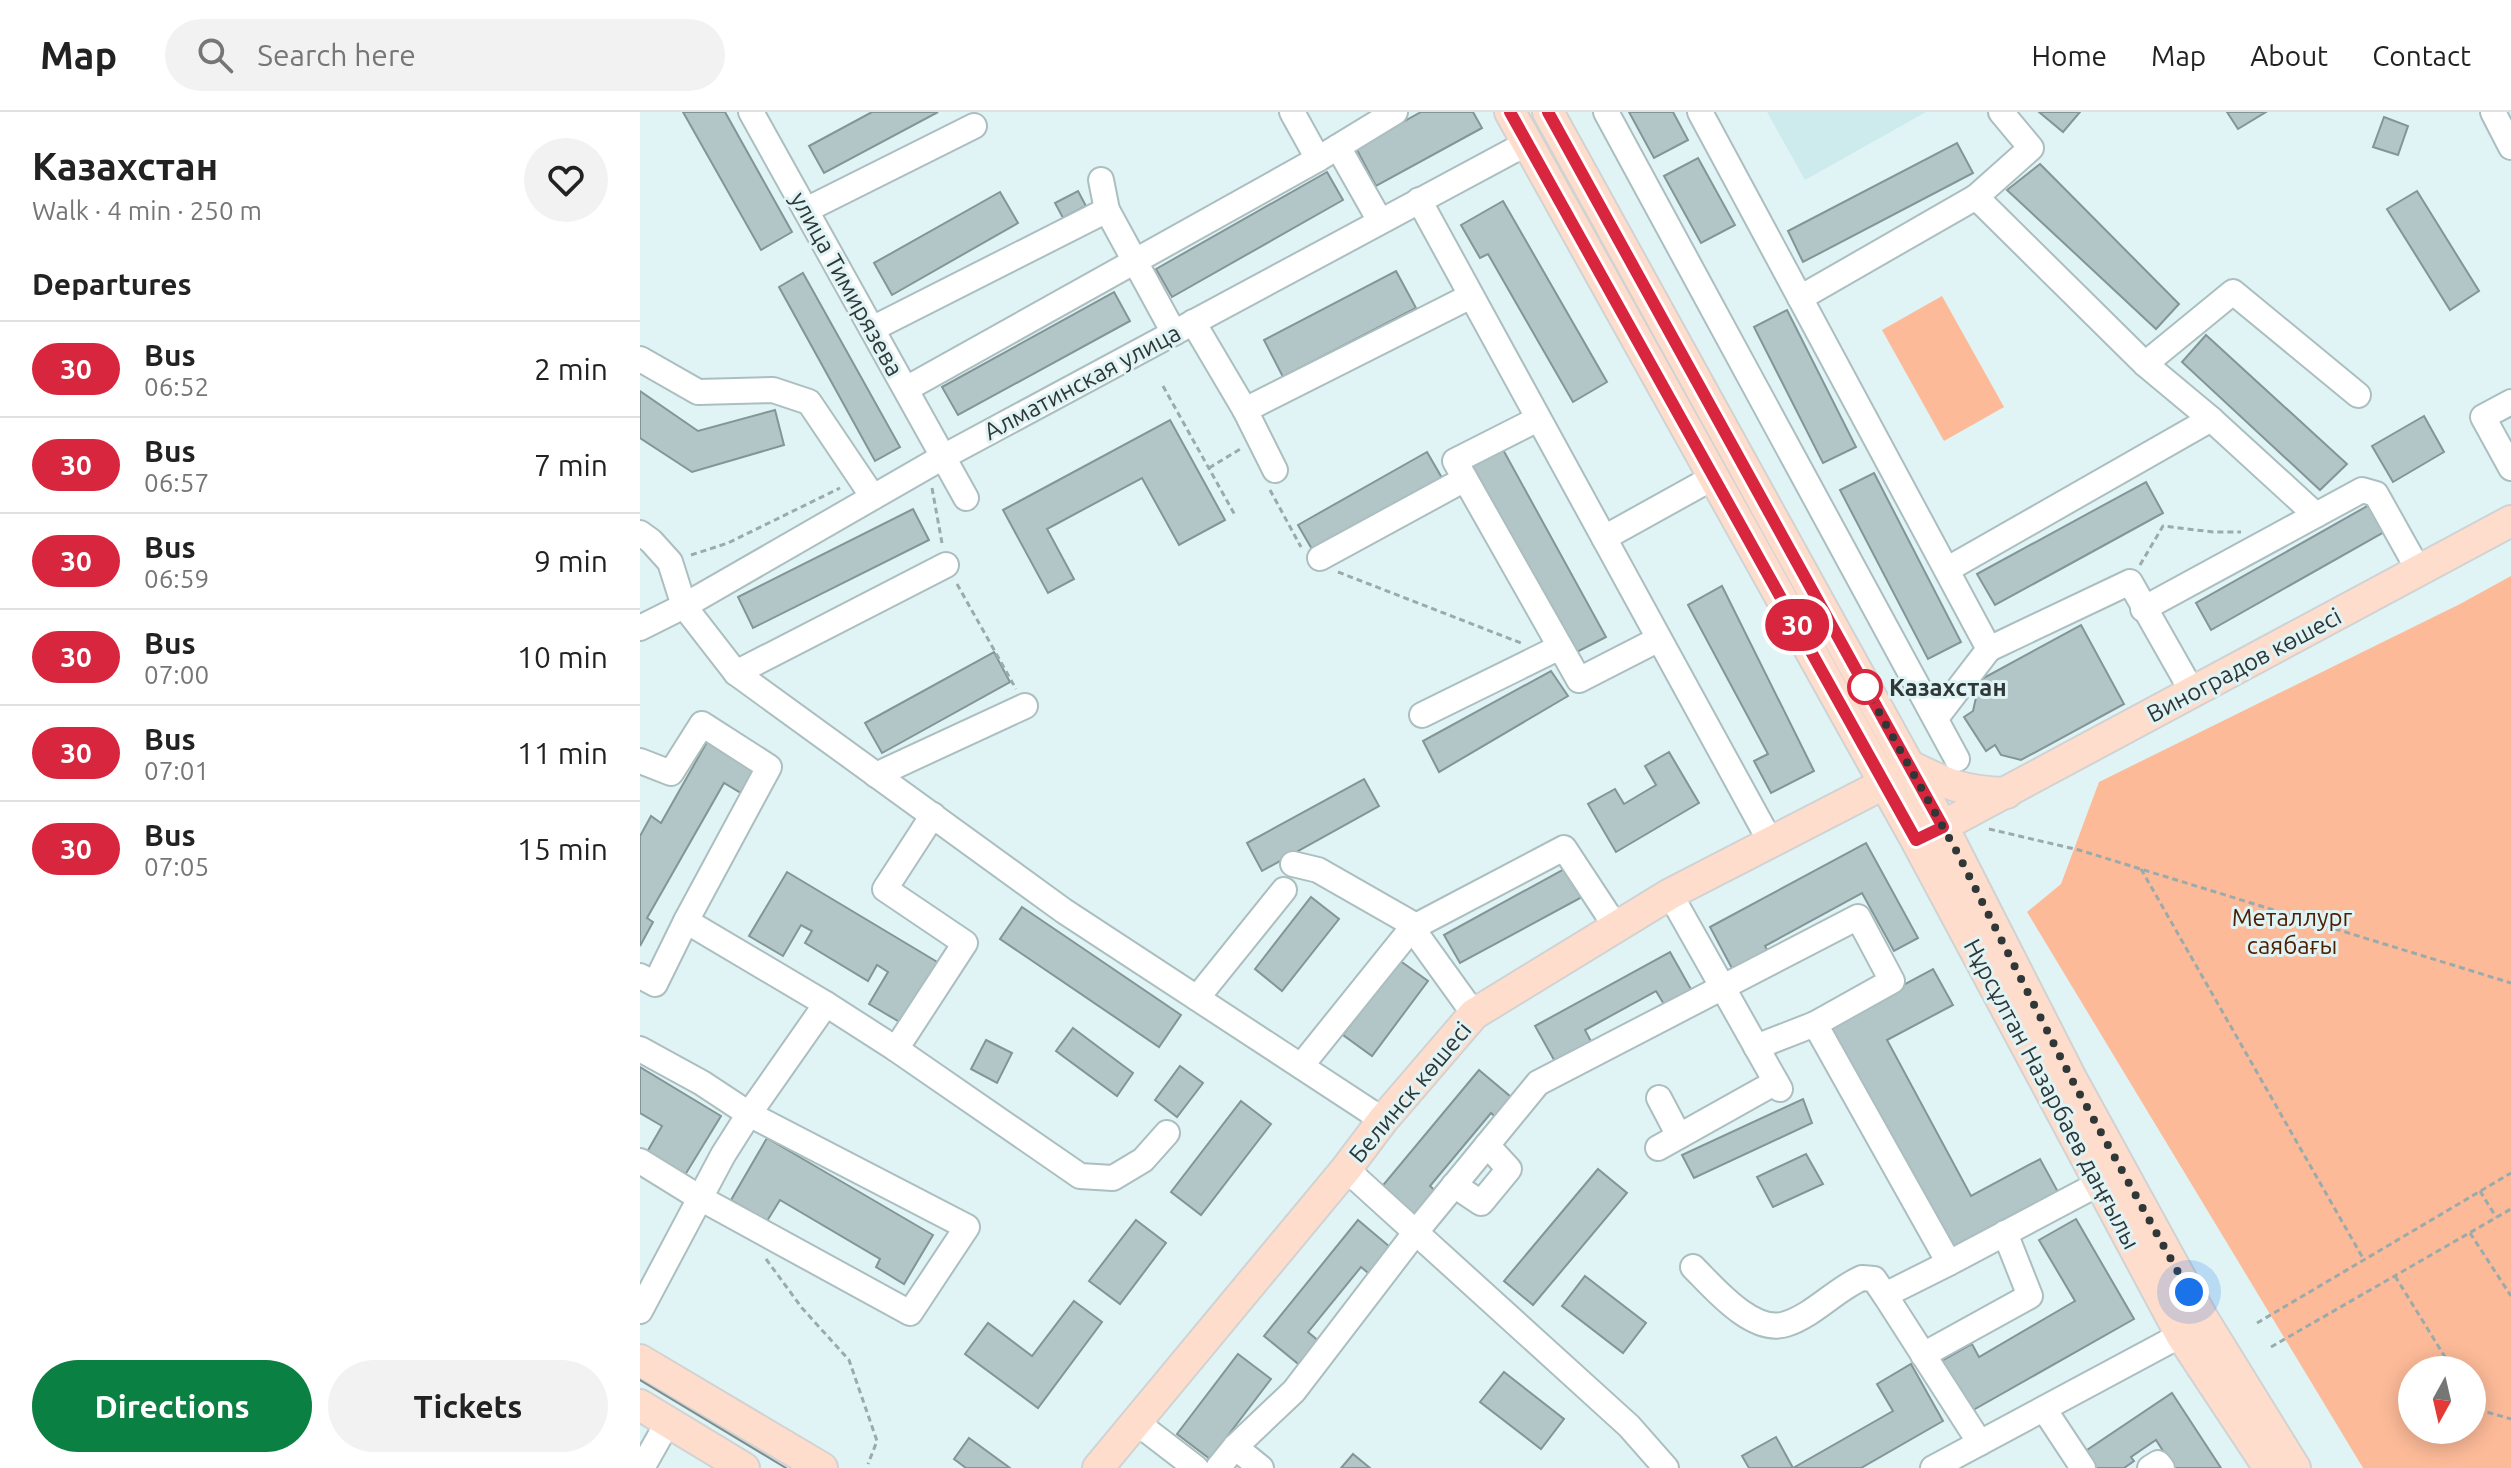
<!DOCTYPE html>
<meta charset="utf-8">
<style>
body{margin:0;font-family:Ubuntu,sans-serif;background:#f2f2f2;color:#222;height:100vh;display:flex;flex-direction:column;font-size:30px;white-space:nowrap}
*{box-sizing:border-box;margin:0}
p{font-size:26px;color:#767676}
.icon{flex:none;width:44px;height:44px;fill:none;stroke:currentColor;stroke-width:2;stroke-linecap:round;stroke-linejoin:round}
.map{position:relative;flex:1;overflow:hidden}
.side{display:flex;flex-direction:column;background:#fff;width:640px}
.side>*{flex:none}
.badge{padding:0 16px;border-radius:26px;font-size:28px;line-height:52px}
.needle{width:52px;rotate:188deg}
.fabs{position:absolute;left:1758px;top:1244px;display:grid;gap:16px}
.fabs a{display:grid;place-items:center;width:88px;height:88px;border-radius:50%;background:#fff;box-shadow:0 4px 20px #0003;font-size:40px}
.you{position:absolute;width:40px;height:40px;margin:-20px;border:6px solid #fff;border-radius:50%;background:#1a73e8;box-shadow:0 0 0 12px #1a73e833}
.map>.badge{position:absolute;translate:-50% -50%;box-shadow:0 0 0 4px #fff}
h2{padding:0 32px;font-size:30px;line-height:72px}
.round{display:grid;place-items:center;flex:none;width:84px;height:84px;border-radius:42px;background:#f2f2f2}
.overview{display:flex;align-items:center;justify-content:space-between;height:136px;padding:0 32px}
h1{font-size:38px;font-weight:600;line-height:60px}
.action{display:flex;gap:16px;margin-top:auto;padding:16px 32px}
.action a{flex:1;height:92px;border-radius:48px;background:#0b8043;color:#fff;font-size:32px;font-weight:600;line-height:92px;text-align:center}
.action a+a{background:#f2f2f2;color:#222}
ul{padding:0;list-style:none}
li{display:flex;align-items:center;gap:24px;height:96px;padding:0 32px;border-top:2px solid #e0e0e0}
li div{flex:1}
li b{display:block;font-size:30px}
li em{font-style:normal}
li .badge{min-width:88px;font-weight:700;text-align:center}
header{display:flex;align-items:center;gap:48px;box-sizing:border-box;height:112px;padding:0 40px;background:#fff;border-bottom:2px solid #e0e0e0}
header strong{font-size:38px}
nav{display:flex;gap:44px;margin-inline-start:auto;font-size:28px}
.search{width:560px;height:72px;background:#f2f2f2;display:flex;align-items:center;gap:20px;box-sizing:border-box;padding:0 28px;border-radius:44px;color:#767676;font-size:30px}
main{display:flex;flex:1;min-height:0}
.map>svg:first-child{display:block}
.built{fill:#cdeaed}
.green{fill:#fcba98;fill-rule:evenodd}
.building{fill:#b2c5c7;stroke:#839596;stroke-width:2}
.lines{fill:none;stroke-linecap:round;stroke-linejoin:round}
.minor-casing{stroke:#abbec0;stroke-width:28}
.major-casing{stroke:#d1d3d3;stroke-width:34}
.path{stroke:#9baaab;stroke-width:3;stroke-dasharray:6 4;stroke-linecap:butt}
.minor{stroke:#fff;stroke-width:24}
.major{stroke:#fdc;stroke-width:30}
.tram{stroke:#7f8c8d;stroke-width:2}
.line-casing{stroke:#fff;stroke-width:18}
.line{stroke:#d7263d;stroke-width:12}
.walk{stroke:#2f3737;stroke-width:8;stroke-dasharray:0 14.4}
.stop-dot{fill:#fff;stroke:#d7263d;stroke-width:4}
.labels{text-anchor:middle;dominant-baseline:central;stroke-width:6;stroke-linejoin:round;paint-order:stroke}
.street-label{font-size:24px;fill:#2f3737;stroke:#e0f4f6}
.stop-label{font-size:24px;font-weight:bold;fill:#2f3737;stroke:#e0f4f6;text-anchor:start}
.park-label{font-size:24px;fill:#4e2003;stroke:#e0f4f6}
</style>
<header>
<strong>Map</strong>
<div class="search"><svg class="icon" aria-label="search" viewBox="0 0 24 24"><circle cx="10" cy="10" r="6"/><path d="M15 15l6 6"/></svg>Search here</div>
<nav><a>Home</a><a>Map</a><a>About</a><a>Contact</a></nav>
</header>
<main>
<section class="side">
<div class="overview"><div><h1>Казахстан</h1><p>Walk · 4 min · 250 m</p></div><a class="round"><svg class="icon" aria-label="heart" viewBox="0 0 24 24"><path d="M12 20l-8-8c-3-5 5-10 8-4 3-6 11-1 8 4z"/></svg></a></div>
<h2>Departures</h2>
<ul>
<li><span class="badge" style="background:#d7263d;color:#fff">30</span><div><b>Bus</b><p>06:52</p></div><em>2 min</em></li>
<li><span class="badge" style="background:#d7263d;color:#fff">30</span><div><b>Bus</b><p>06:57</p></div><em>7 min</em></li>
<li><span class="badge" style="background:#d7263d;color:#fff">30</span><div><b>Bus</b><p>06:59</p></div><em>9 min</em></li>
<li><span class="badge" style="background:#d7263d;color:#fff">30</span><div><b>Bus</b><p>07:00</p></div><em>10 min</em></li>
<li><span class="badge" style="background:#d7263d;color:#fff">30</span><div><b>Bus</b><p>07:01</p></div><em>11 min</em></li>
<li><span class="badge" style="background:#d7263d;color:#fff">30</span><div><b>Bus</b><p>07:05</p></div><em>15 min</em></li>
</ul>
<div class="action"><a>Directions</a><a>Tickets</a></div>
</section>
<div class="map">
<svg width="1871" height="1356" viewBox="0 0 1871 1356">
<rect width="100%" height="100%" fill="#e0f4f6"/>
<polygon class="built" points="1127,0 1286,0 1165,68"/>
<g class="green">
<polygon points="1302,184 1364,295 1304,329 1242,218"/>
<path d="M1871,464V1356H1723L1387,800L1421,772L1459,670L1820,492ZM1832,1258V1318H1772V1258Z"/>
</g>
<g class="building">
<polygon points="43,0 85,0 152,120 121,138"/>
<polygon points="232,0 298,0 184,61 169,34"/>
<polygon points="781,0 833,0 842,16 736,74 716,36"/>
<polygon points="989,0 1033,0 1048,28 1014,46"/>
<polygon points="1399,0 1440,0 1423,20"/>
<polygon points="1587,0 1626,0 1598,17"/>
<polygon points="1744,5 1768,14 1758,43 1733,35"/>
<polygon points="1317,31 1333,61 1163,150 1148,119"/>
<polygon points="1058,46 1095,113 1061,131 1024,64"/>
<polygon points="1400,52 1539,192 1516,217 1367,78"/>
<polygon points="687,60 703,88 532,185 516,157"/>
<polygon points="438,79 446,94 423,106 415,91"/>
<polygon points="1777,79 1839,179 1810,198 1747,97"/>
<polygon points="360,80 378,111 252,183 234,151"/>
<polygon points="863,89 967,270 933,290 848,142 840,146 821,113"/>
<polygon points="756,159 776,196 643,265 624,228"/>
<polygon points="163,161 260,335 235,349 139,175"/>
<polygon points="474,180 490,209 318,303 302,275"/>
<polygon points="1147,198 1216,335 1183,351 1114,215"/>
<polygon points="1566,223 1707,352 1680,378 1542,250"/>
<polygon points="0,279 58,319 135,298 144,333 52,360 0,326"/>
<polygon points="1784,304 1804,340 1753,370 1732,334"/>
<polygon points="530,308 585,408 539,433 502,366 407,417 434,467 408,481 363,398"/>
<polygon points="861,334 966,525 935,541 831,351"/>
<polygon points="787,340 802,366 673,439 658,413"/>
<polygon points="1234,361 1321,530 1288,547 1200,378"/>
<polygon points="1506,370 1523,401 1355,493 1337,462"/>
<polygon points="1729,393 1744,420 1571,518 1556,491"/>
<polygon points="273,397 289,428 113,516 98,485"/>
<polygon points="1082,474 1174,659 1131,681 1114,649 1128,642 1048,493"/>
<polygon points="1441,513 1484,592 1381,648 1361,643 1355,633 1346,639 1324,605 1333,599 1340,568"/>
<polygon points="354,540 370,570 242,641 225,611"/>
<polygon points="911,559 928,584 799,660 783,629"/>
<polygon points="67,630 114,657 101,681 84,671 7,806 13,810 0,834 0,724 11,704 21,711"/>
<polygon points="1029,640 1059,691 976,740 948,692 975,677 984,692 1016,673 1005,654"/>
<polygon points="724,667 739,694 622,759 607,731"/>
<polygon points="1226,731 1278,826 1254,839 1222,781 1125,834 1131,845 1096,864 1070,815"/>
<polygon points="926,756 942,785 820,851 804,823"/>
<polygon points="147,760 299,851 263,912 229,892 248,860 237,853 228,869 165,831 172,819 161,813 143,844 109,824"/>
<polygon points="671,785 699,807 642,879 615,857"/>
<polygon points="382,795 541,903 519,935 360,827"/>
<polygon points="1030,840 1052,879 1025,894 1016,879 945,918 954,935 918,955 895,914"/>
<polygon points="759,848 788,869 732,944 703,923"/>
<polygon points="1293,857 1313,893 1247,928 1331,1084 1400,1047 1418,1080 1309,1137 1189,913"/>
<polygon points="433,916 493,961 477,984 416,939"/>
<polygon points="346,928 372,941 357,971 331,957"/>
<polygon points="540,954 563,971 537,1005 515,988"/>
<polygon points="0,955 81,1004 45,1063 7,1040 22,1014 0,1001"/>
<polygon points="839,958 877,990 861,1010 851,1001 790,1074 800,1083 778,1110 739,1078"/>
<polygon points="1163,987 1172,1011 1054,1066 1042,1043"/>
<polygon points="601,989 631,1012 561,1103 531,1080"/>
<polygon points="127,1026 293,1123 264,1172 236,1155 240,1147 140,1088 127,1109 91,1088"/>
<polygon points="1166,1042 1183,1072 1133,1095 1117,1065"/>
<polygon points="958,1057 987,1081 893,1193 864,1169"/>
<polygon points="1436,1107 1494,1207 1328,1301 1300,1250 1332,1232 1339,1245 1435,1189 1399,1128"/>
<polygon points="496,1108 526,1131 480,1192 449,1169"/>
<polygon points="718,1108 756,1140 734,1166 721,1155 668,1220 681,1231 662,1255 624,1224"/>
<polygon points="945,1164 1006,1211 983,1241 922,1194"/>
<polygon points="434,1189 462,1210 398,1296 325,1242 348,1211 392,1244"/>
<polygon points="598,1242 631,1267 570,1347 537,1322"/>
<polygon points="1271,1252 1303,1309 1221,1356 1109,1356 1102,1344 1136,1325 1153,1356 1253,1299 1237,1272"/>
<polygon points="864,1260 924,1307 901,1337 840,1290"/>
<polygon points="1532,1281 1581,1356 1534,1356 1516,1328 1491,1345 1494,1349 1484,1356 1455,1356 1444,1340"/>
<polygon points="329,1326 370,1356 326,1356 314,1347"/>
<polygon points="713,1342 730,1356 701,1356"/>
</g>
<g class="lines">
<defs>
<g id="minor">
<polyline points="111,0 326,386"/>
<polyline points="652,0 678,47 755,0"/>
<polyline points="966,0 1317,647"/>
<polyline points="1060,0 1349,537 1296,606"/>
<polyline points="1853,0 1871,35"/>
<polyline points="698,35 740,109"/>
<polyline points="461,68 467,98 534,221"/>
<polyline points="1336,85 1391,36 1361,0"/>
<polyline points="779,88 1130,729"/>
<polyline points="166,98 334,14"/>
<polyline points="1160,186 1336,85 1505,252 1571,307 1308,457"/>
<polyline points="553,210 605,298 831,184"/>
<polyline points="232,217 467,98"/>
<polyline points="0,247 58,280 133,278 169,290 233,385"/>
<polyline points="1505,252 1593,180 1718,283"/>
<polyline points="266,277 678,47"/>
<polyline points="1871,290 1843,305 1871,356"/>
<polyline points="605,298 635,358"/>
<polyline points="898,307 815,349 939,568 1019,527"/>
<polyline points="1676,403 1722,378 1736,382 1779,459"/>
<polyline points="0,421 11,429 30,450 44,494 96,561 424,799 743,1008"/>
<polyline points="964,426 1074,365"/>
<polyline points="680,446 825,367"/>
<polyline points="1503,497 1676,403 1571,307"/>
<polyline points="0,516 44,494 303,345 887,31"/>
<polyline points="1349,537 1490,470 1553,581"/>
<polyline points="96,561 306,453"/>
<polyline points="782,603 920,535"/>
<polyline points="0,649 31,661 62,612 129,655 46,809 15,872 0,864"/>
<polyline points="236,663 385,594"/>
<polyline points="653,752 678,758 776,814"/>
<polyline points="1030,782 1140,977"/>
<polyline points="46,809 186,892"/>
<polyline points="557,886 644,778"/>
<polyline points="834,902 772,816 924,736 976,815"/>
<polyline points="1116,935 1175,912 1309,1151 1460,1071"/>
<polyline points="0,937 62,971 109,1002 83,1043 0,1199"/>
<polyline points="256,937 440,1064 473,1066 503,1048 527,1021"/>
<polyline points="661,954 772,816"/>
<polyline points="1019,986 1039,1024"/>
<polyline points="1018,1036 1136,970"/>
<polyline points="0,1049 60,1086 270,1201 327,1115 109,1002 186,892 256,937 325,831 245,777 293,703"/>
<polyline points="706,1057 989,1314 1026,1356"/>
<polyline points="814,1073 841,1091 869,1057 847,1033"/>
<polyline points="1309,1151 1245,1183 1340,1331"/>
<path d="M1053,1155C1073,1175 1113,1223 1146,1212C1174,1203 1196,1177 1222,1166L1234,1167L1245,1183"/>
<polyline points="1283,1243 1390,1184 1365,1121"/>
<polyline points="1404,1297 1443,1356"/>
<polyline points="496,1310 556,1356"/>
<polyline points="595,1335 621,1356"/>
<polyline points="2,1356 28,1310"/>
<polyline points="578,1356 595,1335 654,1279 775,1121 898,971 1218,805 1252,869 1175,912"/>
<polyline points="1293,1356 1541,1223 1554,1213"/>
<polyline points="1510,1356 1518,1351 1522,1356"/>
</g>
<g id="major">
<polyline points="870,0 1276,728 1541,1223 1629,1356"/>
<polyline points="908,0 1303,715 1432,968 1563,1207 1655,1356"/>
<path d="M1268,653C1307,672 1322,680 1367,681"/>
<polyline points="1284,724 1871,409"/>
<polyline points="0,1248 182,1356"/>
<polyline points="0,1293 104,1356"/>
<polyline points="458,1356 706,1057 743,1008 834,902 1030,782 1263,662"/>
</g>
</defs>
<use href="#minor" class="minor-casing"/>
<use href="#major" class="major-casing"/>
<g class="path">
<polyline points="523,274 596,405"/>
<polyline points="569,356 602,336"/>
<polyline points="292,376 302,431"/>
<polyline points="630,378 661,435"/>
<polyline points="51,443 88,431 200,376"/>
<polyline points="1500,453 1523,414 1573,420 1601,420"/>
<polyline points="698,460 881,531"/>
<polyline points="317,472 376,577"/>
<polyline points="1349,717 1439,738 1871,871"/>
<polyline points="1501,757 1724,1148"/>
<polyline points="1840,1079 1856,1105"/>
<polyline points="1830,1121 1871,1184"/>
<polyline points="126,1147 162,1196 209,1248 237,1329 228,1352"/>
<polyline points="1755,1164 1813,1258"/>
<polyline points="1617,1211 1871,1061"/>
<polyline points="1631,1235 1871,1097"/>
<polyline points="1832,1290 1836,1297 1871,1307"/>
</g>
<use href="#minor" class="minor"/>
<use href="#major" class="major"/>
<polyline class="tram" points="0,1268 146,1356"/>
</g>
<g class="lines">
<defs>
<polyline id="line" points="870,0 1276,728 1303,715 908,0"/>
</defs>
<use href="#line" class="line-casing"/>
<use href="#line" class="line"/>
<polyline class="walk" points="1225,575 1318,742 1432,968 1549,1180"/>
</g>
<circle class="stop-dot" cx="1225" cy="575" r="16"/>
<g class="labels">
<g class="street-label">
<text transform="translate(207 172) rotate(61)">улица Тимирязева</text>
<text transform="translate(442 270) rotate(-28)">Алматинская улица</text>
<text transform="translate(1604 553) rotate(-28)">Виноградов көшесі</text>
<text transform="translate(770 980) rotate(-50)">Белинск көшесі</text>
<text transform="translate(1412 982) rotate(62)">Нұрсұлтан Назарбаев даңғылы</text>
</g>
<g class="stop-label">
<text x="1249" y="575">Казахстан</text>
</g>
<g class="park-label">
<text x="1652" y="805">Металлург<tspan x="1652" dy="28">саябағы</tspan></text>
</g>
</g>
</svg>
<div class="fabs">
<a><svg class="needle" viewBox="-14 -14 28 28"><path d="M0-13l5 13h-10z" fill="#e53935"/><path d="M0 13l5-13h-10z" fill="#767676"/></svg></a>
</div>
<div class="you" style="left:1549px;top:1180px"></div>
<b class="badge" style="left:1157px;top:513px;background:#d7263d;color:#fff">30</b>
</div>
</main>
